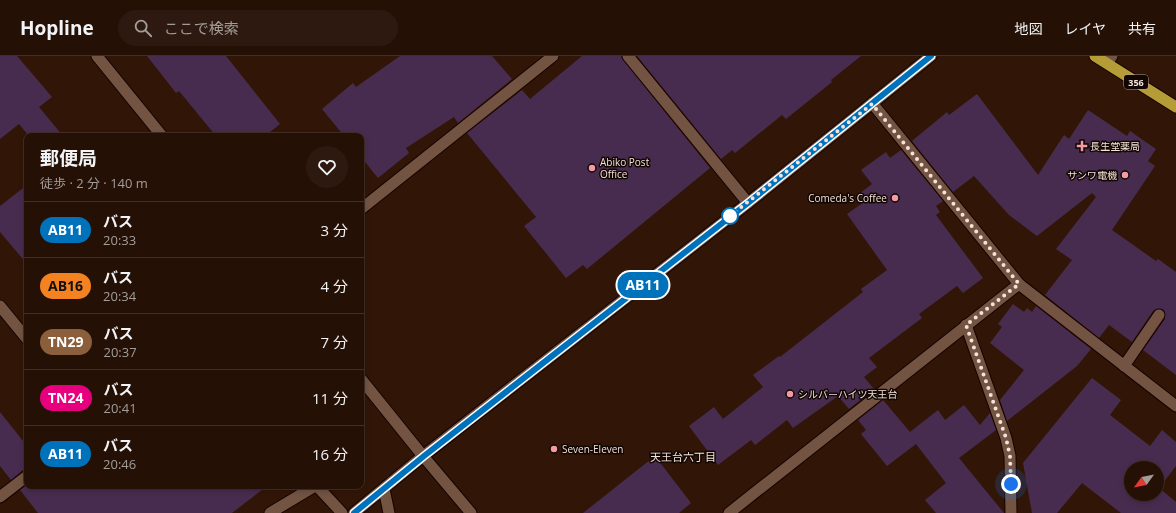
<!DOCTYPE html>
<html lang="ja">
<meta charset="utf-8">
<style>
body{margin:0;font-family:"Open Sans","Noto Sans JP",sans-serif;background:#2d190f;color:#f1f3f6;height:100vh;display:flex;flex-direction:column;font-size:15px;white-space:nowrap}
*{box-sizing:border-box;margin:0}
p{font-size:13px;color:#a39d9a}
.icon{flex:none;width:22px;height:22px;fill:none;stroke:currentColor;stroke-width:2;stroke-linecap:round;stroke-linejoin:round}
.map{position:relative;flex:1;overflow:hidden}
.panel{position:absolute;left:24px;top:77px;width:340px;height:356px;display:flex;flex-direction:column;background:#251005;border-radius:8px;box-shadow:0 2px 6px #0003,0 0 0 1px #423027}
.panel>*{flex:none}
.badge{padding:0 8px;border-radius:13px;font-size:14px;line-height:26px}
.needle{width:26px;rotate:237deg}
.controls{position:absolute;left:1124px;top:405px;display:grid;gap:8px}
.controls a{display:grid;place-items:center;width:40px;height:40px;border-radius:50%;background:#251005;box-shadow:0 2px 6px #0003,0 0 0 1px #423027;font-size:20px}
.you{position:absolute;width:20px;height:20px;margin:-10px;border:3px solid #fff;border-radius:50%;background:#1a73e8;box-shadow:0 0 0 6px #1a73e833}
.map>.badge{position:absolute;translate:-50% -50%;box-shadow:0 0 0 2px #fff}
.round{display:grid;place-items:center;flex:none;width:42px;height:42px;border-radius:21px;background:#2d190f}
.overview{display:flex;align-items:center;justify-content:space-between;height:68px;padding:0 16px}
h1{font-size:19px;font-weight:700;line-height:30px}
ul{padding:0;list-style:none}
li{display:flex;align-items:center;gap:12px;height:56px;padding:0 16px;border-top:1px solid #423027}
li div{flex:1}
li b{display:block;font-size:15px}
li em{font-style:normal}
li .badge{min-width:44px;font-weight:700;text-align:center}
header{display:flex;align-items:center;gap:24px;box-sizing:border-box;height:56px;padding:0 20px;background:#251005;border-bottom:1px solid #423027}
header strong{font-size:19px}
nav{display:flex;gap:22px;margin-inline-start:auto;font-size:14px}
.search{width:280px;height:36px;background:#2d190f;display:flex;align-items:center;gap:10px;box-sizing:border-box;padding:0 14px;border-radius:22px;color:#a39d9a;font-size:15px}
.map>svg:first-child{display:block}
.building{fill:#482c4f;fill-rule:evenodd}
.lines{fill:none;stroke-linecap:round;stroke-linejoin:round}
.service-casing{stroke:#170200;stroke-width:13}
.minor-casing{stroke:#170200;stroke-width:13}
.tertiary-casing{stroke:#170200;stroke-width:13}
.trunk-casing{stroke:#170200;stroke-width:13}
.service{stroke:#735443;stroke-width:11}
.minor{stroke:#735443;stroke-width:11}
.tertiary{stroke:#735443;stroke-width:11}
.trunk{stroke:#b69c36;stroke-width:11}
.line-casing{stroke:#fff;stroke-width:9}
.line{stroke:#0072bc;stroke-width:6}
.walk{stroke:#f5e2d8;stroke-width:4;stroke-dasharray:0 7.2}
.poi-dot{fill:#f49aa5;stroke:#100602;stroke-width:1.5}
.stop-dot{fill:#fff;stroke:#0072bc;stroke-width:2}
.labels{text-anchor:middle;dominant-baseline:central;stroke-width:3;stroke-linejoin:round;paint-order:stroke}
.shield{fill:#100602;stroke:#b0a098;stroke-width:1}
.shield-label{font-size:9px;font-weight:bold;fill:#f5e2d8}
.poi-label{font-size:10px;fill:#f5e2d8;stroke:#100602;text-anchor:start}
.neighbourhood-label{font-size:11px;fill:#f5e2d8;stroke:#100602}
</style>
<header>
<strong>Hopline</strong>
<div class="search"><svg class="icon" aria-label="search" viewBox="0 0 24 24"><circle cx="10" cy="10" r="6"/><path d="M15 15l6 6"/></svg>ここで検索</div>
<nav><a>地図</a><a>レイヤ</a><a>共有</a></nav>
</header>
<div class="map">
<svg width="1176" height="457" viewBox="0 0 1176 457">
<rect width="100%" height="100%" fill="#311607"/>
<g class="building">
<polygon points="0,0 17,0 52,41 39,51 63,80 29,80 19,68 0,83"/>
<polygon points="147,0 226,0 280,68 265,80 216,80 179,35 176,37"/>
<polygon points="400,0 492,0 512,23 458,67 454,61 406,92 409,97 378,122 361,101 361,80 344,80 322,53 353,27 356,31"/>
<polygon points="582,0 621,0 623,4 710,112 587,213 583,209 566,222 524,170 536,161 467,77 522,34 530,43"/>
<polygon points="637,0 861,0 831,24 832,26 786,63 782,59 735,97 732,94 721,103"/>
<polygon points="977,38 1038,119 1064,79 1069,83 1088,54 1127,80 1130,75 1156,93 1148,105 1155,110 1112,174 1156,205 1158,203 1176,216 1176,319 1143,294 1165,263 1165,256 1163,253 1156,253 1153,255 1132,286 1109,269 1099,282 1045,239 1072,204 1056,193 1096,141 1092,137 1037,180 1009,159 974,120 953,136 912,85 947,56 949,59"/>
<polygon points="901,94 943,145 936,150 940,156 936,159 983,222 963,237 957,230 919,258 922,262 869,302 877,311 864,321 874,333 849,353 838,340 793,372 787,364 755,389 751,384 718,409 689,370 714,351 723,363 763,331 753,319 779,300 780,301 863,236 861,233 887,214 847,158 864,146 859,138 872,128 861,114 886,96 890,102"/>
<polygon points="27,129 27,208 0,176 0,150"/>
<polygon points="1013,248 1024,256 1027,252 1032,256 1036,250 1091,293 1077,310 1007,365 1000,344 1024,314 990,287 1002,271 998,268"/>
<path d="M1092,322L1121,344L1110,359L1150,390L1162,374L1176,386V410L1159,432L1176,446V457H1121L1082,427L1057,457H1032L1023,407ZM1131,412H1157V438H1131Z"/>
<polygon points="883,344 910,376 938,354 945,364 964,349 980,369 990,357 996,374 959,402 1004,457 936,457 925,444 946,427 916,388 887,410 861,378 866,374 858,364"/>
<polygon points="0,356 27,390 27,413 23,414 11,424 0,410"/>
<polygon points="655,400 691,447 679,457 583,457"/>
<polygon points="27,429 27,430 267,430 232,457 38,457 20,434"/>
</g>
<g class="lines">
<defs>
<polyline id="service" points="1124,310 1159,259"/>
<g id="minor">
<polyline points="628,0 748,147"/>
<polyline points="1107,7 1112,0"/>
<polyline points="872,47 1019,228 1176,350"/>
<polyline points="361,153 553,0"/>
<polyline points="0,250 27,283"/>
<polyline points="966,269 1006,382 1010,400 1011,457"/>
<polyline points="423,400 471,457"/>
<polyline points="317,430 342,457"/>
<polyline points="384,433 389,457"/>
<polyline points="0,441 27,420"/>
<polyline points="270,457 315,430"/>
<polyline points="729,457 1019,228"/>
</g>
<g id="tertiary">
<polyline points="97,0 162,80"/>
<polyline points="361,323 423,400"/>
<polyline points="354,457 423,400 748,147 931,0"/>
</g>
<polyline id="trunk" points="1095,0 1176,51"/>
</defs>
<use href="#service" class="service-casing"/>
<use href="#minor" class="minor-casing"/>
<use href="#tertiary" class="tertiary-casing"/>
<use href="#trunk" class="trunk-casing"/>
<use href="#service" class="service"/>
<use href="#minor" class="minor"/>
<use href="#tertiary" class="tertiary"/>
<use href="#trunk" class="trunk"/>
</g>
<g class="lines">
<defs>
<polyline id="line" points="354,457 424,400 748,147 931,0"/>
</defs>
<use href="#line" class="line-casing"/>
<use href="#line" class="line"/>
<polyline class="walk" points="730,160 872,48 1019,228 966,269 1006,382 1010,400 1011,428"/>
</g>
<g class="poi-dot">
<path d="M1080 84h4v4h4v4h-4v4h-4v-4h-4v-4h4z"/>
<circle cx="592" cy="112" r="4"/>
<circle cx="1125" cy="119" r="4"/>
<circle cx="895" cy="142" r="4"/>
<circle cx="790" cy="338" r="4"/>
<circle cx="554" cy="393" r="4"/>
</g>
<circle class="stop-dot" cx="730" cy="160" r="8"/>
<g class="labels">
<rect class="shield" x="1124" y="19" width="24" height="14" rx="3"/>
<g class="shield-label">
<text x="1136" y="26">356</text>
</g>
<g class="poi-label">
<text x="1090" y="90">長生堂薬局</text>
<text x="600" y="106">Abiko Post<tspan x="600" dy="12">Office</tspan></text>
<text x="1117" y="119" text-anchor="end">サンワ電機</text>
<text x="887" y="142" text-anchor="end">Comeda's Coffee</text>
<text x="798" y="338">シルバーハイツ天王台</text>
<text x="562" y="393">Seven-Eleven</text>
</g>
<g class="neighbourhood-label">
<text x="683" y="400">天王台六丁目</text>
</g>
</g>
</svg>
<div class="controls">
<a><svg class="needle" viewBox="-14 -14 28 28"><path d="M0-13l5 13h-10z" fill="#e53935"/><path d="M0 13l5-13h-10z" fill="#a39d9a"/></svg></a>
</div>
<div class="you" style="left:1011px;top:428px"></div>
<b class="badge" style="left:643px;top:229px;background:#0072bc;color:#fff">AB11</b>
<section class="panel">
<div class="overview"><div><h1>郵便局</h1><p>徒歩 · 2 分 · 140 m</p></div><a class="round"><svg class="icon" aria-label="heart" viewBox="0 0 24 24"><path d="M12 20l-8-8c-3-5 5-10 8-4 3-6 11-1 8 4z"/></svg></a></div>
<ul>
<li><span class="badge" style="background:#0072bc;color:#fff">AB11</span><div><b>バス</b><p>20:33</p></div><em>3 分</em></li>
<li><span class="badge" style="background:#f58220;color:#111">AB16</span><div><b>バス</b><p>20:34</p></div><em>4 分</em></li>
<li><span class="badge" style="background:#8b5e3c;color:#fff">TN29</span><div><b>バス</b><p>20:37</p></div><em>7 分</em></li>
<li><span class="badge" style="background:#e6007e;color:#fff">TN24</span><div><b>バス</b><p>20:41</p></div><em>11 分</em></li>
<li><span class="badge" style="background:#0072bc;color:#fff">AB11</span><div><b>バス</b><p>20:46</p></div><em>16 分</em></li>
</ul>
</section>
</div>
